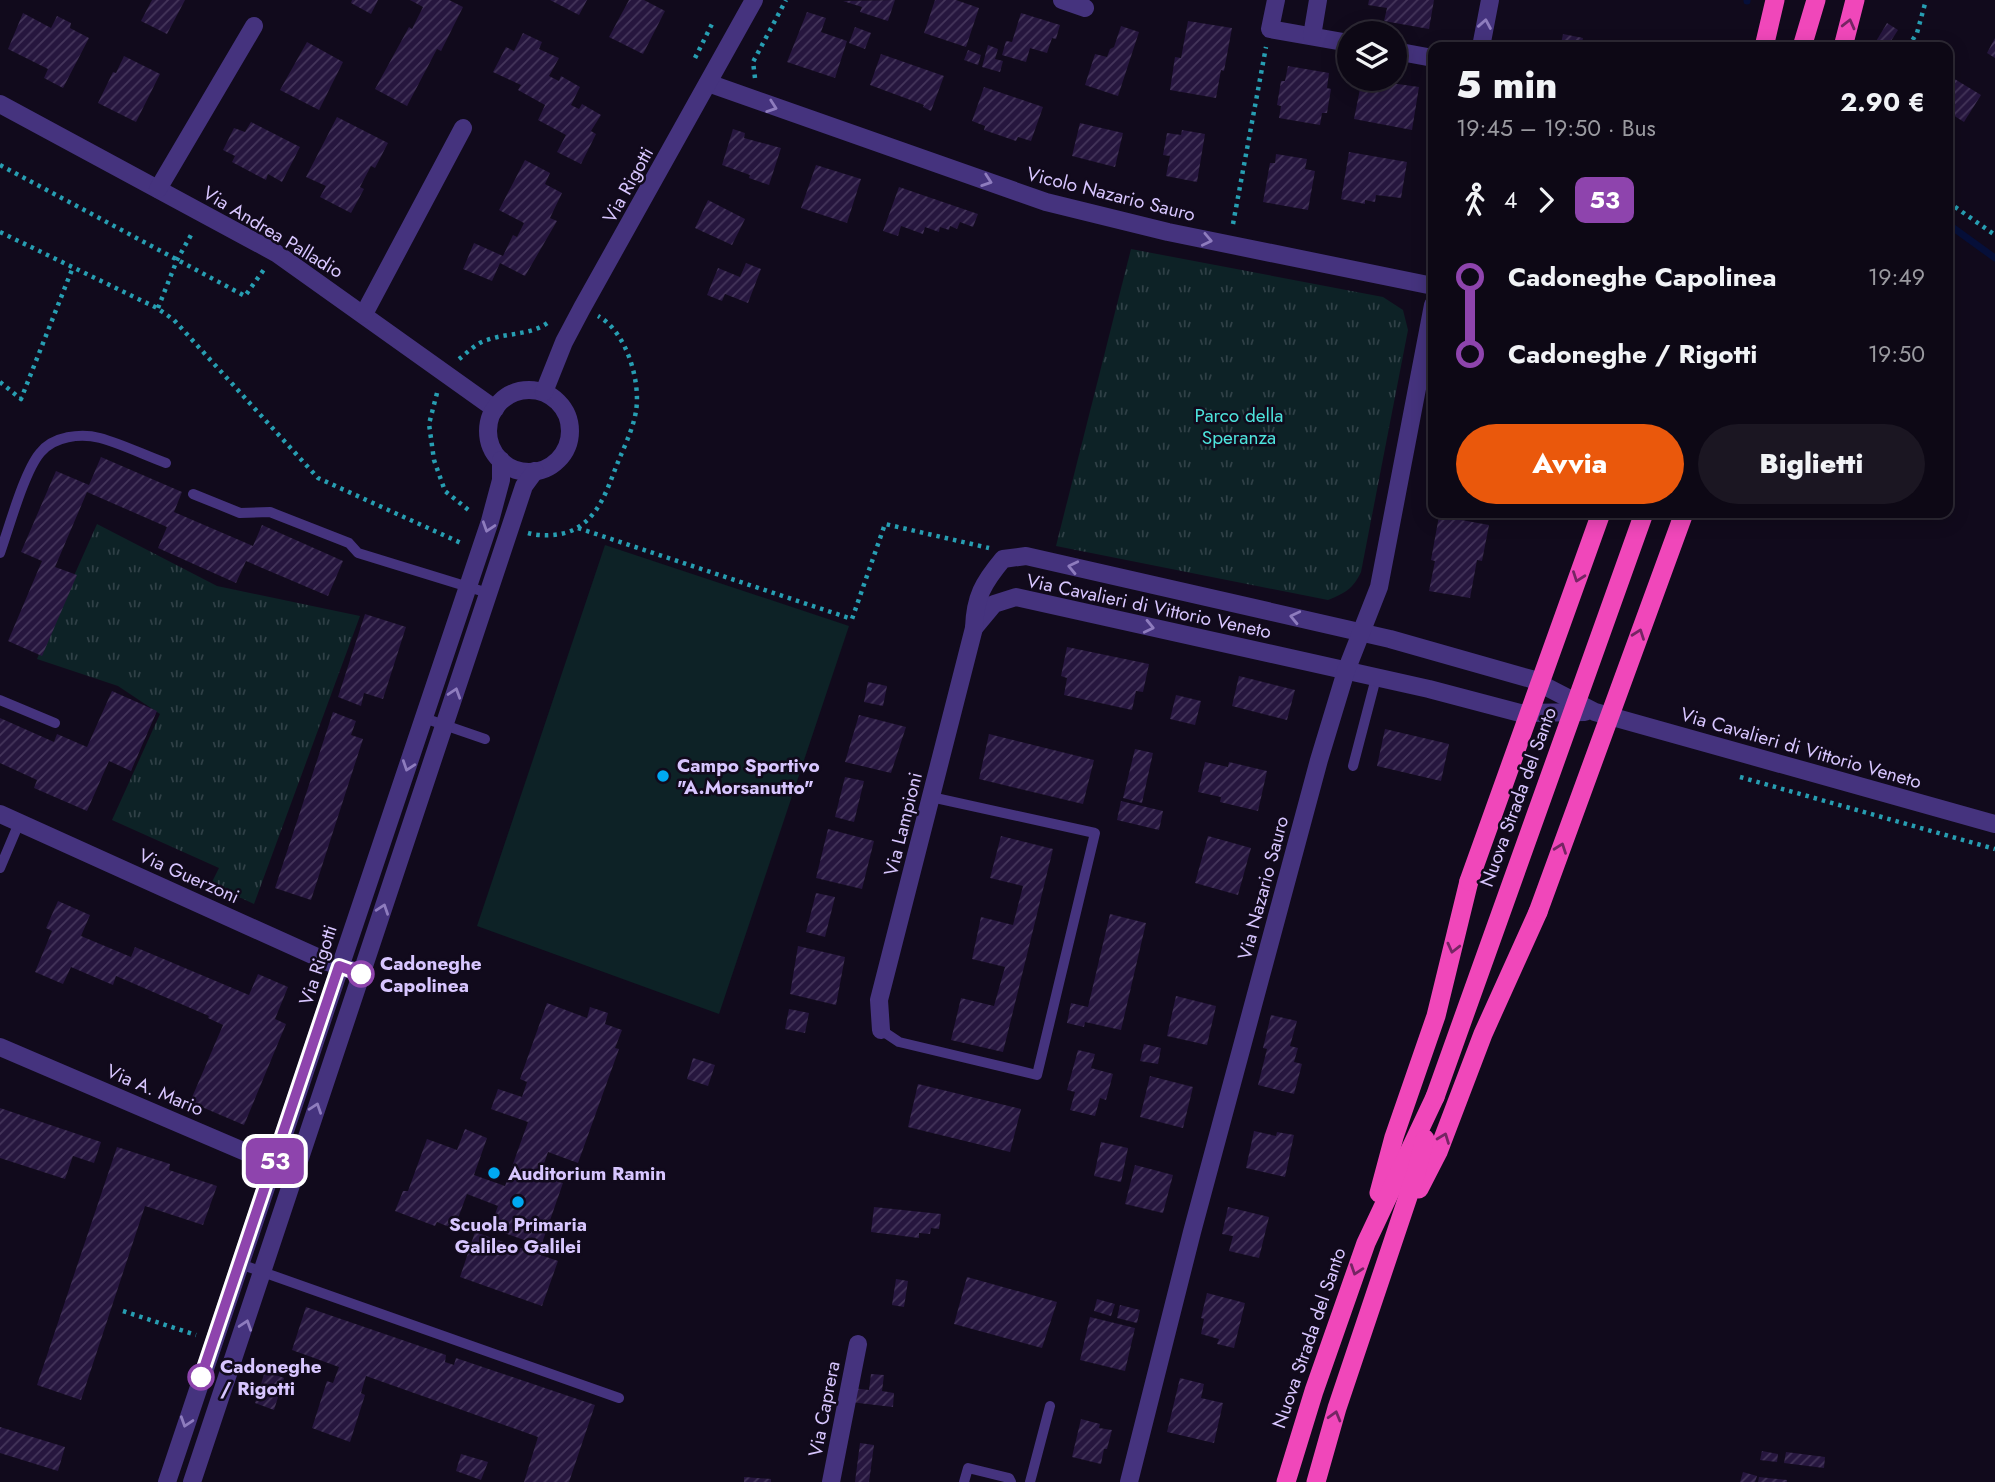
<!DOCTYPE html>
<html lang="it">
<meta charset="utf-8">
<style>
body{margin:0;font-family:Jost,sans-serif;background:#1b1622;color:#f1f3f6;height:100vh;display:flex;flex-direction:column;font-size:26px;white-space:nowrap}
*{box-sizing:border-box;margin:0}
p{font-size:23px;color:#9a9aa0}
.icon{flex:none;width:38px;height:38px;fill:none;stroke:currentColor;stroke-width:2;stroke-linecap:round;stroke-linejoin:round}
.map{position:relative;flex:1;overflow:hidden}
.side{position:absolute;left:1428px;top:42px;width:525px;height:476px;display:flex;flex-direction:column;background:#0d0815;border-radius:14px;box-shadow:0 4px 18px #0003,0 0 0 2px #2d2934}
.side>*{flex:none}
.badge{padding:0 14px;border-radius:10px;font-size:24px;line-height:46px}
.controls{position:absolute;left:1337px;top:21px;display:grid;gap:14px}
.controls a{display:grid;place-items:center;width:70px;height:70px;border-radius:50%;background:#0d0815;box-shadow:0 4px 18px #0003,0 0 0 2px #2d2934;font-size:35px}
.map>.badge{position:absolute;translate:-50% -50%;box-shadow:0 0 0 4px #fff}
.legs{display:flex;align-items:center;gap:10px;height:77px;padding:0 28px;font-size:23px}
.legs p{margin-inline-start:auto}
.headline{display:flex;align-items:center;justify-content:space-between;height:119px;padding:0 28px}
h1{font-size:38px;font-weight:800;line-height:52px}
.primary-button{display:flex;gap:14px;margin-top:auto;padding:14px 28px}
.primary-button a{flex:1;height:80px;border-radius:42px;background:#ea580c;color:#fff;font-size:28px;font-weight:800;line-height:80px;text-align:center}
.primary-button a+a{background:#1b1622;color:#f1f3f6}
ul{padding:0 28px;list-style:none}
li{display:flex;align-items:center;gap:24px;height:77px;font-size:26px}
li i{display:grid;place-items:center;width:10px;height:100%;margin:0 9px;background:currentColor}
li i::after{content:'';width:18px;height:18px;margin:-9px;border:5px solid;border-radius:50%;background:#0d0815}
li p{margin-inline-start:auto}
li:first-child i{background:linear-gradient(#0000 50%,currentColor 0)}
li:last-child i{background:linear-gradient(currentColor 50%,#0000 0)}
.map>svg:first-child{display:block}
.grass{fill:url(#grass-tufts)}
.garden{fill:#0d2226}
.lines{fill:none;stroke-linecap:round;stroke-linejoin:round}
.stream{stroke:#060f39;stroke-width:7}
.building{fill:url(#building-hatch)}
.path{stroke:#279eb2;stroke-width:4.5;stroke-dasharray:3.5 5;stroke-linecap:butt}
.service{stroke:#45337e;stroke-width:10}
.minor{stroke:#45337e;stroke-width:18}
.trunk{stroke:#f047ba;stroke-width:19}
.trunk-bridge{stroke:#f047ba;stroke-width:19}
.oneway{stroke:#8e7cbe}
.oneway2{stroke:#752563}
.line-1-casing{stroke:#fff;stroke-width:16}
.line-1{stroke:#8e44ad;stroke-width:10}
.poi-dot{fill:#00a8f1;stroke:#110a1c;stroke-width:2.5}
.stop-1-dot{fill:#fff;stroke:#8e44ad;stroke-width:3.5}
.labels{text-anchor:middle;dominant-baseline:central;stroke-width:5;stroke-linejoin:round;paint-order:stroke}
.street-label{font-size:19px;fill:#d8c6ff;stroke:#110a1c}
.park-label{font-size:19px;fill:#4de3dc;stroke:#110a1c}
.poi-label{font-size:19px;font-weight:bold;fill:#d8c6ff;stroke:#110a1c;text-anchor:start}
.stop-label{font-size:19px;font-weight:bold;fill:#d8c6ff;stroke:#110a1c;text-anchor:start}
</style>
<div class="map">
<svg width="1995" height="1482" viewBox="0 0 1995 1482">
<defs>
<pattern id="grass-tufts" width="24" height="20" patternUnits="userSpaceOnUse" patternTransform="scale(1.75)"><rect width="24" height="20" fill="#0d2226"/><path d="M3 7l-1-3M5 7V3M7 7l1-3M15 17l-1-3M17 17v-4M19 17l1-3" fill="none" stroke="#304147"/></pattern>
<pattern id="building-hatch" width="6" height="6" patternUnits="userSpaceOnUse" patternTransform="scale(1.75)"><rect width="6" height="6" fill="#26163e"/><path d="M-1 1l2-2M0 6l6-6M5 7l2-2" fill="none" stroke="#45365b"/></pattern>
</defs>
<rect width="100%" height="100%" fill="#110a1c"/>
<g class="grass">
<path d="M1131,249L1383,297L1403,310L1408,330L1361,572C1353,589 1345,593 1328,600L1056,546Z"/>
<polygon points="97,524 217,586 360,616 254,904 211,884 219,868 112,820 160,714 118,686 37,659"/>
</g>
<polygon class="garden" points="605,545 849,626 719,1014 477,926"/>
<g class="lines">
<g class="stream">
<polyline points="1747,0 1747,1"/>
<polyline points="1948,224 1995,258"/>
</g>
</g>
<g class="building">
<polygon points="152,0 185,0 167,34 141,21"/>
<polygon points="352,0 378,0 371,14 351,3"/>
<polygon points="410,0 449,0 463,7 441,51 437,49 407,106 375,89 409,27 412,29 423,7"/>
<polygon points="550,0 587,0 579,15"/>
<polygon points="629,0 644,0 665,11 643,54 609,37"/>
<polygon points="895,0 888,21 860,12 862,7 843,1"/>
<polygon points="935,0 956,0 979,8 966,47 924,33"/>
<polygon points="1369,0 1434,0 1429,29 1384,21 1387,8 1368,5"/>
<polygon points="807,12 826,18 821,32 847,41 835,78 787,62"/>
<polygon points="23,13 51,28 57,16 71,23 70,28 89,38 63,88 44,78 48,69 8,49"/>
<polygon points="1021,13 1060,25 1056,39 1052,38 1047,53 1030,48 1026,62 1002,55 1006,41 1012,42"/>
<polygon points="1188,21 1232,28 1224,71 1221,70 1216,98 1170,90 1175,57 1181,58"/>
<polygon points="1887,23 1898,30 1887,47 1882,47 1875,43"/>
<polygon points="1121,26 1139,32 1118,96 1085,85 1095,54 1107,57 1110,49 1114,47"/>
<polygon points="855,27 871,33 865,49 849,43"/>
<polygon points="523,33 542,42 539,49 559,58 549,76 559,81 561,76 580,87 571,105 579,109 582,104 601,115 591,131 596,134 581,164 557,152 566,135 538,120 545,105 518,90 521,85 493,72 506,47 514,51"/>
<polygon points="1563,34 1583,38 1581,47 1539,47 1540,40 1561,44"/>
<polygon points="1995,38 1995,58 1987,53"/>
<polygon points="307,42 343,62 319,110 280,90"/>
<polygon points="988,45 998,49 995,59 1003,61 1000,72 982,67"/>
<polygon points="968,50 981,55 978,65 964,60"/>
<polygon points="881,54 944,76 931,111 923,107 924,105 870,85"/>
<polygon points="124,56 160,74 136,122 98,103 113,72 116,73"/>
<polygon points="1288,66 1329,73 1327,88 1331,89 1327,113 1322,113 1320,125 1279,118 1281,106 1277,105 1281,81 1285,81"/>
<polygon points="1948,75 1981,95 1964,122 1948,112"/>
<polygon points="1362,79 1419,87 1412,130 1354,119"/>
<polygon points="984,87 1043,107 1031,141 1018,137 1016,141 984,130 985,126 972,121"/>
<polygon points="337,117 388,143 375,168 371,166 360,187 364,189 351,213 320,197 326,186 306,177"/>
<polygon points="251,122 300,147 282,182 268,174 266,180 232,162 235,156 223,150 234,128 245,132"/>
<polygon points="1080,123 1123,133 1115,167 1072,156"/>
<polygon points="733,129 745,133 744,138 781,148 769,185 749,178 750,175 722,165"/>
<polygon points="1182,130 1205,134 1197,182 1166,176 1170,156 1163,155 1167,133 1181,135"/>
<polygon points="1349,152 1407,162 1401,198 1376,195 1375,202 1365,200 1365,204 1341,199"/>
<polygon points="1276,154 1307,159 1305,169 1315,171 1308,210 1263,202 1270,163 1275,163"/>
<polygon points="525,160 550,173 545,184 562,193 550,218 557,221 525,276 500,263 492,281 463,269 474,243 503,256 513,235 517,237 524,223 499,210"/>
<polygon points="816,165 861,179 847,223 801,208"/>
<polygon points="899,187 978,214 973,227 960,222 957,229 950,226 949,230 940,227 939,232 925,227 923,234 901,226 898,236 883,231"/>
<polygon points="708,200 745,219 732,245 695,228"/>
<polygon points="746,263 761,269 748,303 725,294 722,301 707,295 718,268 740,277"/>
<polygon points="101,457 182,492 174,512 253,546 262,525 343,561 328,596 246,561 236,583 158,548 167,527 87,492 55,567 77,575 42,656 8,641 42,561 21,552 56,471 89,485"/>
<polygon points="1439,516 1489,525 1482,561 1477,560 1470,598 1429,591 1435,561 1431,560"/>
<polygon points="365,614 406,627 383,699 364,693 361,706 338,697"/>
<polygon points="1067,647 1149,664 1143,692 1136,691 1132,710 1064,695 1067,678 1061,676"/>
<polygon points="1239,676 1295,690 1287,720 1232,706"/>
<polygon points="868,682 887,686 883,706 864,702"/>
<polygon points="112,691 157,711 131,771 109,761 87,811 34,788 37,780 0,763 0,718 54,742 57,734 87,747"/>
<polygon points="1176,695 1201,701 1195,725 1170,719"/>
<polygon points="333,712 356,721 351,735 363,739 311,900 275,888"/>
<polygon points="859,715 906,727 891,773 845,762"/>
<polygon points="1385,729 1449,744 1441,781 1377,766"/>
<polygon points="989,734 1094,760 1083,804 979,779"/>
<polygon points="1135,749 1153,753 1142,803 1123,798"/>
<polygon points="1205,762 1228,767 1229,762 1267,771 1258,811 1220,802 1221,797 1198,792"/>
<polygon points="845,777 864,781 854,822 835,817"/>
<polygon points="1121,801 1163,811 1159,830 1117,820"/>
<polygon points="828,829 874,841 862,889 816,878"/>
<polygon points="1001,836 1053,849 1003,1052 951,1040 961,998 994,1006 1005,967 972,959 981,917 1013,925 1023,886 990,878"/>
<polygon points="1208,836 1251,848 1238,895 1195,883"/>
<polygon points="816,893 835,897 825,937 806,932"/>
<polygon points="58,901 90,915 81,936 131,957 135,947 249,995 258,974 288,987 275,1019 286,1024 244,1125 190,1102 223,1025 208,1018 209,1016 116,976 113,985 71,967 63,984 35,972 52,931 46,928"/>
<polygon points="1110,914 1146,923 1121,1030 1085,1022 1084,1027 1067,1023 1071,1003 1088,1007"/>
<polygon points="798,946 845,957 836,1005 790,994"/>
<polygon points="1176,996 1216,1006 1207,1045 1167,1036"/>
<polygon points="547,1003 587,1018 590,1007 608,1013 605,1024 622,1030 615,1048 619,1049 578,1163 548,1152 540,1175 563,1183 541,1246 490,1228 498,1206 467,1194 454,1229 437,1222 435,1226 395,1211 403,1191 408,1191 427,1139 457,1150 465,1129 487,1138 474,1175 505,1186 528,1122 491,1109 498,1089 522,1097 527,1082 520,1079"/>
<polygon points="789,1009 809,1013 805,1033 785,1029"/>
<polygon points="1271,1015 1297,1021 1290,1046 1298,1048 1294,1062 1302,1064 1294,1094 1258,1085 1267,1049 1263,1048"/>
<polygon points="1144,1044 1161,1048 1158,1064 1140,1061"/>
<polygon points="1078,1050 1095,1054 1091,1068 1113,1074 1106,1100 1100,1098 1095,1116 1070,1110 1075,1092 1067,1090"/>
<polygon points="693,1058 715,1065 708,1086 687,1079"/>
<polygon points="1150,1076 1193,1087 1183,1128 1140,1117"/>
<polygon points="918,1084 1021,1109 1010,1152 908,1127"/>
<polygon points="0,1108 101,1142 94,1163 73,1156 65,1179 0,1158"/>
<polygon points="1254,1131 1276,1136 1277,1132 1294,1135 1285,1177 1246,1168"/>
<polygon points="1101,1142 1128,1148 1121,1182 1094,1176"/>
<polygon points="117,1147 170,1164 169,1170 217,1186 203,1225 145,1206 81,1400 37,1385"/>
<polygon points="1135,1165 1173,1175 1163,1213 1125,1204"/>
<polygon points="874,1207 941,1214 939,1229 931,1228 930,1234 919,1233 919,1238 871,1232"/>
<polygon points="1228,1207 1269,1217 1259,1258 1229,1251 1233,1236 1222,1234"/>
<polygon points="475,1232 558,1261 542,1306 460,1277"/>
<polygon points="967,1277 1057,1302 1042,1348 954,1324"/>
<polygon points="896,1279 908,1281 904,1307 892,1305"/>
<polygon points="1207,1293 1245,1303 1234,1348 1217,1344 1219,1339 1201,1334 1204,1319 1201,1318"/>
<polygon points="1097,1299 1115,1304 1111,1316 1094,1311"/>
<polygon points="1120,1305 1140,1310 1137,1323 1117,1318"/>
<polygon points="306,1307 446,1355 445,1362 454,1365 456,1358 595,1405 569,1482 524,1482 538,1437 366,1376 361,1393 365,1395 350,1442 312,1428 327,1381 333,1383 339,1367 292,1350"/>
<polygon points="1090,1317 1135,1328 1125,1371 1080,1360"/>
<polygon points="265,1371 284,1378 274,1410 255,1403"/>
<polygon points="871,1374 884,1375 882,1391 894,1393 893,1407 850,1402 852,1388 869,1390"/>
<polygon points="1180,1378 1204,1384 1201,1398 1223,1403 1214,1443 1167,1432"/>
<polygon points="1081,1419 1100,1424 1099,1428 1112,1430 1107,1449 1104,1449 1101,1464 1072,1457"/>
<polygon points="0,1427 65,1447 58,1471 0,1453"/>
<polygon points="860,1443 874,1445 869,1482 855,1482"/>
<polygon points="1762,1451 1778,1454 1777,1462 1760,1460"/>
<polygon points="1786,1452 1825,1457 1824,1468 1784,1463"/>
<polygon points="461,1454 488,1462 481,1480 456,1471"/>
<polygon points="1743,1472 1757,1476 1755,1482 1740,1482"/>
<polygon points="744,1477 771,1479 771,1482 744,1482"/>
<polygon points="1759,1477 1787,1480 1787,1482 1758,1482"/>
</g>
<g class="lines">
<g class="path">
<polyline points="1908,47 1917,33 1926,0"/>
<polyline points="695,58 714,20"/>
<polyline points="755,78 753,62 786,0"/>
<polyline points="0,165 245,296 265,268"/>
<polyline points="1948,202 1995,235"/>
<polyline points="1233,224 1266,47"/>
<polyline points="0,232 157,308 174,320 318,478 461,543"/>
<polyline points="158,308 177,260 191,235"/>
<path d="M459,359C467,353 476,343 487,340C509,332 533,336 551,320"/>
<polyline points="0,382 21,399 73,267"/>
<polyline points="437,393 429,424 434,460 445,491 471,512"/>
<polyline points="578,528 852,619 885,524 989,548"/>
<path d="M528,533C542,537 562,536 575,529C599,516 607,490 616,467C623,449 633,430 636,411C641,381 626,331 598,316"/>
<polyline points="1740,777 1995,849"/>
<polyline points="123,1311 196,1335"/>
</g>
<g class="service">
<polyline points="193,494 240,513 270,512 349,543 358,553 488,593"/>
<path d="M0,553C9,528 24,472 40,453C53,436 81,433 100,438C122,444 144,455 166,463"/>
<polyline points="0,700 55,723"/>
<polyline points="424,718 485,739"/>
<polyline points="1353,766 1376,678"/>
<polyline points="0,868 19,823"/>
<polyline points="881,1030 899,1042 1037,1075 1095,833 931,797"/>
<polyline points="240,1264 619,1398"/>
<polyline points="964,1482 968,1468 1009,1478 1011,1482"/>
<polyline points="1030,1482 1050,1406"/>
</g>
<g class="minor">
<polyline points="1062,0 1085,8"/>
<polyline points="1276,0 1270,29 1349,43"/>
<polyline points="1312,36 1318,0"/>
<polyline points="1481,47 1490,0"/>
<polyline points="1395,51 1433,58"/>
<polyline points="708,83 1046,202 1168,232 1433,286"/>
<polyline points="0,104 276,253 495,409"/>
<polyline points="158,189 254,26"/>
<polyline points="364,314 463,128"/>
<circle cx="529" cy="431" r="41"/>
<polyline points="544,392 564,342 582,308 754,0"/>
<polyline points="974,628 994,604 1016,597 1429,689 1520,713 1585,712"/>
<polyline points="0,814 328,962 351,970"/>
<path d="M881,1030L879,1000L974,628C975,597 983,583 1003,559L1026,556L1390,639L1531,679L1595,712L1995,824"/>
<polyline points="0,1047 262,1159 285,1167"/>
<polyline points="167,1482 490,521 501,480 501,460"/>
<polyline points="192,1482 524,486 535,471"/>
<polyline points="831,1482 858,1344"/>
<polyline points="1129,1482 1192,1232 1319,760 1346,671 1379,587 1433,305"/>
</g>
<g class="trunk">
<polyline points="1764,47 1775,0"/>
<polyline points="1802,47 1816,0"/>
<polyline points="1843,47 1855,0"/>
<polyline points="1419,1189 1438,1152 1483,1034 1538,912"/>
<polyline points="1379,1193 1394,1137 1436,1016 1469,881"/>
<polyline points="1286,1482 1314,1391 1366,1243 1435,1097"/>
<polyline points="1316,1482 1337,1408 1416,1173 1425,1139"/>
</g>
<g class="trunk-bridge">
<polyline points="1469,881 1601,513"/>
<polyline points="1538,912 1684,513"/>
<polyline points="1435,1097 1644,513"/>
</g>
</g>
<defs><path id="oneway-chevron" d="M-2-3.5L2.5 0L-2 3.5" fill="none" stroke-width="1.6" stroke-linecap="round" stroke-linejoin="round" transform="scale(1.75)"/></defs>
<g class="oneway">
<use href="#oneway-chevron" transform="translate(1485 24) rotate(-80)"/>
<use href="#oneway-chevron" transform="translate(772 107) rotate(19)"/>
<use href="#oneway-chevron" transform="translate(987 181) rotate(19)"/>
<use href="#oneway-chevron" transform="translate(1207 240) rotate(12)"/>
<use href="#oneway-chevron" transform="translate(488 527) rotate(108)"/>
<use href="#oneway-chevron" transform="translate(1073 567) rotate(-167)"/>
<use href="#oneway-chevron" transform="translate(1295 617) rotate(-167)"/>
<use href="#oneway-chevron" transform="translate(1149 627) rotate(13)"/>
<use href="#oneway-chevron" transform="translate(455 693) rotate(-72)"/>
<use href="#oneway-chevron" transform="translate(408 766) rotate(109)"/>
<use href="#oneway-chevron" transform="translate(383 909) rotate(-71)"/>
<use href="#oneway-chevron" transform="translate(316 1108) rotate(-71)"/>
<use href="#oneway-chevron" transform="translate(246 1325) rotate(-72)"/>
<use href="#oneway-chevron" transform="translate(186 1422) rotate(108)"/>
</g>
<g class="oneway2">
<use href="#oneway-chevron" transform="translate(1849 24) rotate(-76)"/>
<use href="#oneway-chevron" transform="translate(1578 577) rotate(110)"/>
<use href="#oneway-chevron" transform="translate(1639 634) rotate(-70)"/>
<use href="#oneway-chevron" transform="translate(1561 848) rotate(-70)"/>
<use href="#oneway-chevron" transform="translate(1453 948) rotate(104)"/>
<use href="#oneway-chevron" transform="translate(1444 1138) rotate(-69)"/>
<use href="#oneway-chevron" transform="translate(1356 1270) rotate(109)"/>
<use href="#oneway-chevron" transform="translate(1335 1416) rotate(-74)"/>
</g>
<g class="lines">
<defs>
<polyline id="line-1" points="201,1377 339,966 361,974"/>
</defs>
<use href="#line-1" class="line-1-casing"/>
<use href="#line-1" class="line-1"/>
</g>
<g class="poi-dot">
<circle cx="663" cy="776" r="7"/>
<circle cx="494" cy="1173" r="7"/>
<circle cx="518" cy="1202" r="7"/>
</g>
<g class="stop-1-dot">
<circle cx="361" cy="974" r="12"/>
<circle cx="201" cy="1377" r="12"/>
</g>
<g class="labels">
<g class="street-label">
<text transform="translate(628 185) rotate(-61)">Via Rigotti</text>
<text transform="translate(1111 194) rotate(14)">Vicolo Nazario Sauro</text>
<text transform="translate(273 232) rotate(31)">Via Andrea Palladio</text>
<text transform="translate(1149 606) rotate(12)">Via Cavalieri di Vittorio Veneto</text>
<text transform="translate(1801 748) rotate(16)">Via Cavalieri di Vittorio Veneto</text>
<text transform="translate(1518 797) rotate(-70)">Nuova Strada del Santo</text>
<text transform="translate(903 824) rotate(-76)">Via Lampioni</text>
<text transform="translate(189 876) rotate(24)">Via Guerzoni</text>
<text transform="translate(1263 888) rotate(-75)">Via Nazario Sauro</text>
<text transform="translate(318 965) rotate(-72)">Via Rigotti</text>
<text transform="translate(155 1090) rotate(23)">Via A. Mario</text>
<text transform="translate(1309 1338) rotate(-71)">Nuova Strada del Santo</text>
<text transform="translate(824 1409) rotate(-79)">Via Caprera</text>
</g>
<g class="park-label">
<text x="1239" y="415">Parco della<tspan x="1239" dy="22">Speranza</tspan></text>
</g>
<g class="poi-label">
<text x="677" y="765">Campo Sportivo<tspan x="677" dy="22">"A.Morsanutto"</tspan></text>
<text x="508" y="1173">Auditorium Ramin</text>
<text x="518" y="1224" text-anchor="middle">Scuola Primaria<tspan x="518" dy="22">Galileo Galilei</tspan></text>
</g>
<g class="stop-label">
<text x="380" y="963">Cadoneghe<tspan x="380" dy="22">Capolinea</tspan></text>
<text x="220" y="1366">Cadoneghe<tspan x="220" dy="22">/ Rigotti</tspan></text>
</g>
</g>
</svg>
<div class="controls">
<a><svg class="icon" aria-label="layers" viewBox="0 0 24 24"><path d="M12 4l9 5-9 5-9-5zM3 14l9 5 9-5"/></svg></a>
</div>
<b class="badge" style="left:275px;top:1161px;background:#8e44ad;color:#fff">53</b>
<section class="side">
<div class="headline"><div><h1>5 min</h1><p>19:45 – 19:50 · Bus</p></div><b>2.90 €</b></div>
<div class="legs"><svg class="icon" aria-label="walk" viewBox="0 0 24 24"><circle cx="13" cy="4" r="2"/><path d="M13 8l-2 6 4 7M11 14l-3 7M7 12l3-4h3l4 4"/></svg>4<svg class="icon" aria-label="forward" viewBox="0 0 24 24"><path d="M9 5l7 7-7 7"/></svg><b class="badge" style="background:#8e44ad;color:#fff">53</b></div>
<ul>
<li><i style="color:#8e44ad"></i><b>Cadoneghe Capolinea</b><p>19:49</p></li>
<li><i style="color:#8e44ad"></i><b>Cadoneghe / Rigotti</b><p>19:50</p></li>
</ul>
<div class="primary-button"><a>Avvia</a><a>Biglietti</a></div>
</section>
</div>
